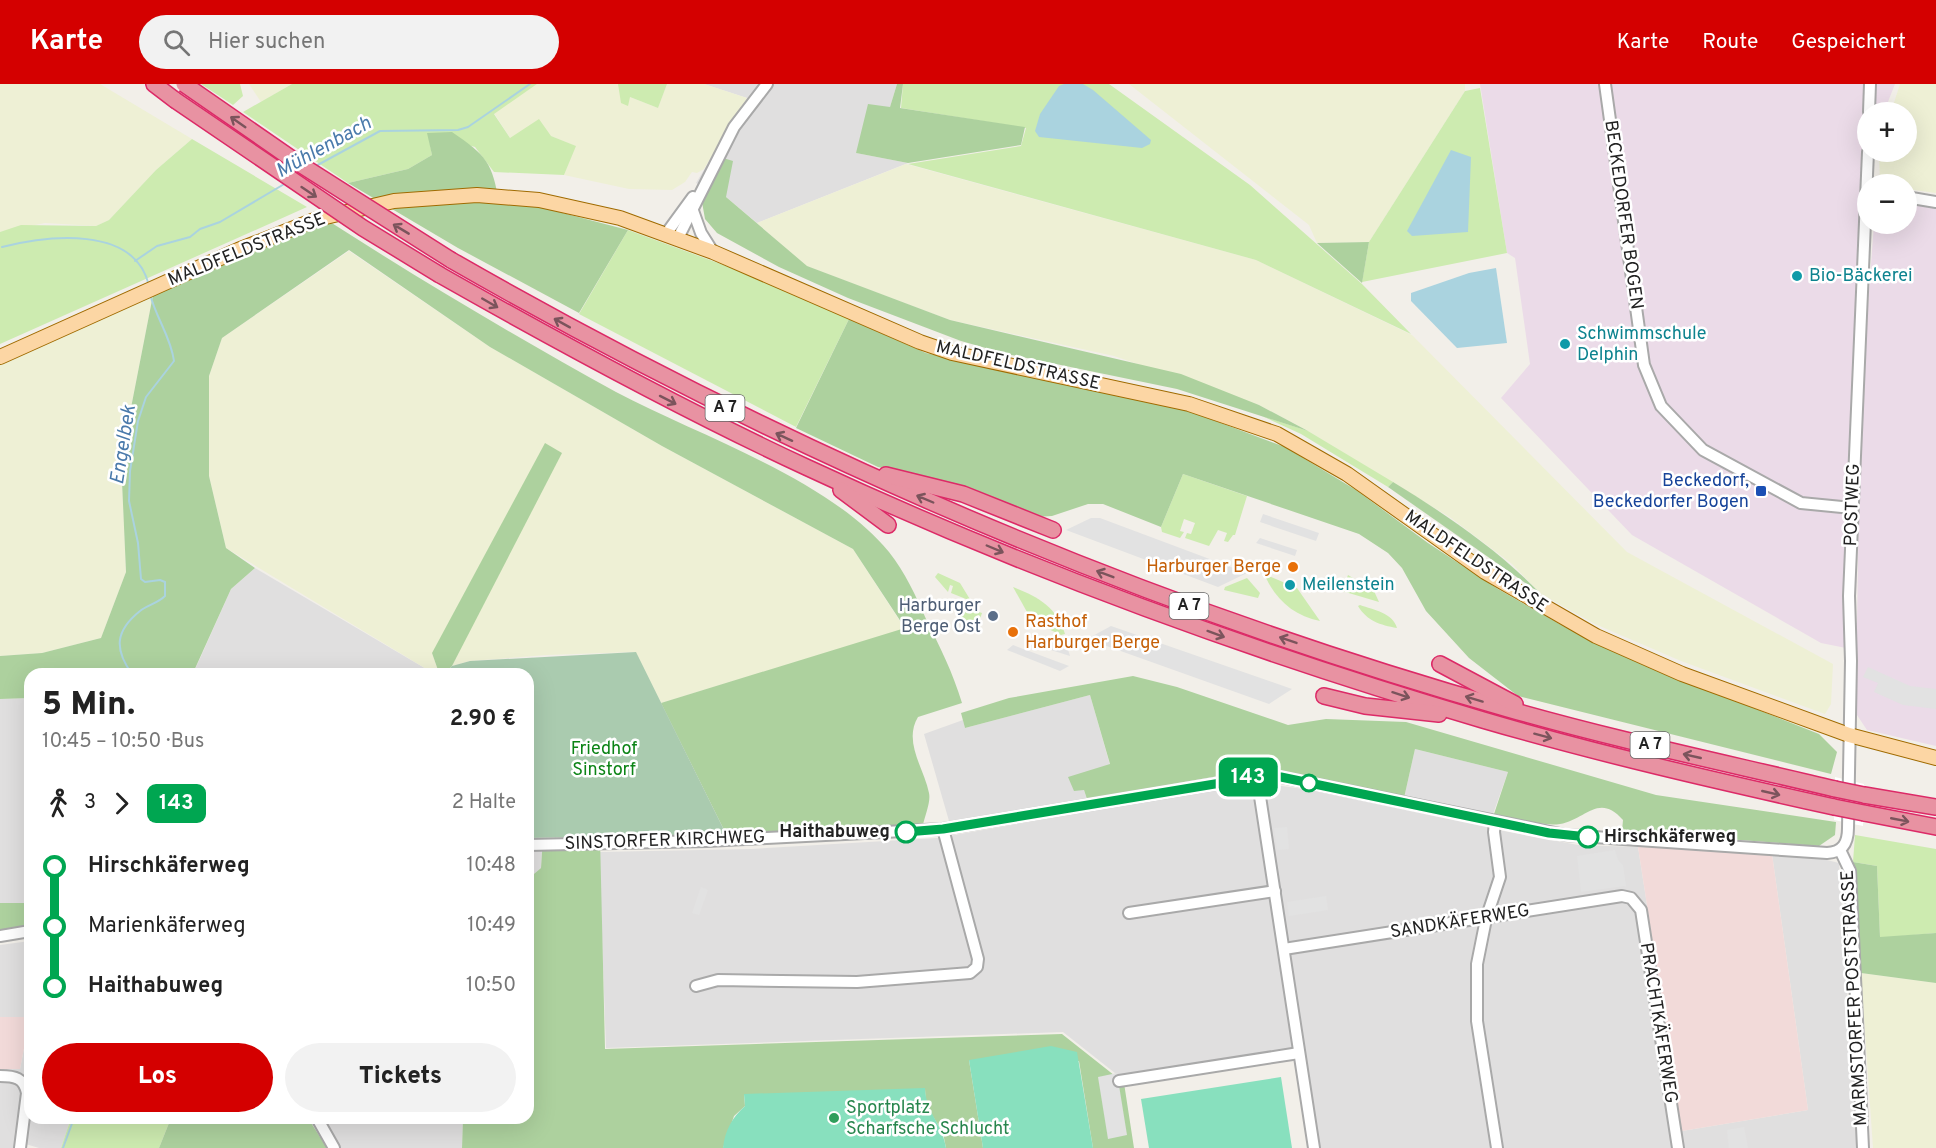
<!DOCTYPE html>
<html lang="de">
<meta charset="utf-8">
<style>
body{margin:0;font-family:Overpass,sans-serif;background:#f2f2f2;color:#222;height:100vh;display:flex;flex-direction:column;font-size:22px;white-space:nowrap}
*{box-sizing:border-box;margin:0}
p{font-size:20px;color:#767676}
.icon{flex:none;width:33px;height:33px;fill:none;stroke:currentColor;stroke-width:2;stroke-linecap:round;stroke-linejoin:round}
.map{position:relative;flex:1;overflow:hidden}
.side{position:absolute;left:24px;top:584px;width:510px;height:456px;display:flex;flex-direction:column;background:#fff;border-radius:18px;box-shadow:0 6px 24px #0002}
.side>*{flex:none}
.badge{padding:0 12px;border-radius:9px;font-size:21px;line-height:39px}
.controls{position:absolute;left:1857px;top:18px;display:grid;gap:12px}
.controls a{display:grid;place-items:center;width:60px;height:60px;border-radius:50%;background:#fff;box-shadow:0 6px 24px #0002;font-size:30px}
.map>.badge{position:absolute;translate:-50% -50%;box-shadow:0 0 0 3px #fff}
.legs{display:flex;align-items:center;gap:9px;height:66px;padding:0 18px;font-size:20px}
.legs p{margin-inline-start:auto}
.summary{display:flex;align-items:center;justify-content:space-between;height:102px;padding:0 18px}
h1{font-size:33px;font-weight:800;line-height:45px}
.primary-button{display:flex;gap:12px;margin-top:auto;padding:12px 18px}
.primary-button a{flex:1;height:69px;border-radius:36px;background:#d40000;color:#fff;font-size:24px;font-weight:800;line-height:69px;text-align:center}
.primary-button a+a{background:#f2f2f2;color:#222}
ul{padding:0 18px;list-style:none}
li{display:flex;align-items:center;gap:21px;height:60px;font-size:22px}
li i{display:grid;place-items:center;width:9px;height:100%;margin:0 8px;background:currentColor}
li i::after{content:'';width:15px;height:15px;margin:-8px;border:4px solid;border-radius:50%;background:#fff}
li p{margin-inline-start:auto}
li:first-child i{background:linear-gradient(#0000 50%,currentColor 0)}
li:last-child i{background:linear-gradient(currentColor 50%,#0000 0)}
header{display:flex;align-items:center;gap:36px;box-sizing:border-box;height:84px;padding:0 30px;background:#d40000;color:#fff}
header strong{font-size:28px}
nav{display:flex;gap:33px;margin-inline-start:auto;font-size:21px}
.search{width:420px;height:54px;background:#f2f2f2;display:flex;align-items:center;gap:15px;box-sizing:border-box;padding:0 21px;border-radius:33px;color:#767676;font-size:22px}
.map>svg:first-child{display:block}
.residential{fill:#e0dfdf}
.commercial{fill:#f2dad9}
.industrial{fill:#ebdbe8;fill-rule:evenodd}
.farmland{fill:#eef0d5}
.grass{fill:#cdebb0}
.forest{fill:#add19e}
.cemetery{fill:#aacbaf}
.pitch{fill:#88e0be}
.parking{fill:#e2e2e2}
.water{fill:#aad3df}
.pier{fill:#fff}
.lines{fill:none;stroke-linecap:round;stroke-linejoin:round}
.stream{stroke:#aad3df;stroke-width:2}
.minor-casing{stroke:#a9a9a9;stroke-width:14}
.major-casing{stroke:#a06b00;stroke-width:16}
.highway-casing{stroke:#dc2a67;stroke-width:18}
.minor{stroke:#fff;stroke-width:10}
.major{stroke:#fcd6a4;stroke-width:14}
.highway{stroke:#e892a2;stroke-width:15}
.highway-bridge-casing{stroke:#dc2a67;stroke-width:18;stroke-linecap:butt}
.highway-bridge{stroke:#e892a2;stroke-width:15}
.oneway{stroke:#7b545c}
.line-1-casing{stroke:#fff;stroke-width:14}
.line-1{stroke:#00a651;stroke-width:9}
.culture-dot{fill:#0f9aa8;stroke:#fff;stroke-width:2}
.transit-dot{fill:#1a4fb4;stroke:#fff;stroke-width:2}
.food-dot{fill:#e8710a;stroke:#fff;stroke-width:2}
.service-dot{fill:#5c6f8a;stroke:#fff;stroke-width:2}
.stop-1-dot{fill:#fff;stroke:#00a651;stroke-width:3}
.leisure-dot{fill:#2e9e5b;stroke:#fff;stroke-width:2}
.labels{text-anchor:middle;dominant-baseline:central;stroke-width:5;stroke-linejoin:round;paint-order:stroke}
.shield{fill:#fff;stroke:#646464;stroke-width:1.5}
.shield-label{font-size:16px;font-weight:bold;fill:#222}
.street-label{font-size:18px;fill:#222;stroke:#fff}
.culture-label{font-size:18px;fill:#0d838f;stroke:#fff;text-anchor:start}
.transit-label{font-size:18px;fill:#164399;stroke:#fff;text-anchor:end}
.food-label{font-size:18px;fill:#c56008;stroke:#fff;text-anchor:end}
.service-label{font-size:18px;fill:#4e5e75;stroke:#fff;text-anchor:end}
.park-label{font-size:18px;fill:#0c8416;stroke:#fff}
.stop-label{font-size:18px;font-weight:bold;fill:#222;stroke:#fff;text-anchor:end}
.leisure-label{font-size:18px;fill:#27864d;stroke:#fff;text-anchor:start}
.water-label{font-size:20px;font-style:italic;fill:#4a7aab;stroke:#fff}
</style>
<header>
<strong>Karte</strong>
<div class="search"><svg class="icon" aria-label="search" viewBox="0 0 24 24"><circle cx="10" cy="10" r="6"/><path d="M15 15l6 6"/></svg>Hier suchen</div>
<nav><a>Karte</a><a>Route</a><a>Gespeichert</a></nav>
</header>
<div class="map">
<svg width="1936" height="1064" viewBox="0 0 1936 1064">
<rect width="100%" height="100%" fill="#f2efe9"/>
<g class="residential">
<polygon points="704,0 897,0 890,23 856,69 908,79 757,139 726,113 696,99 747,14"/>
<polygon points="255,484 433,589 193,590 231,505"/>
<polygon points="1090,611 1110,681 1084,706 1087,715 949,737 924,650 963,636 965,644"/>
<polygon points="30,614 30,819 0,819 0,615"/>
<polygon points="1415,665 1508,688 1488,744 1578,761 1638,763 1682,1047 1808,1026 1772,770 1823,775 1839,779 1857,1064 1320,1064 1304,964 1120,993 1063,948 606,964 599,768 751,765 937,754 1241,701 1282,702 1353,712 1402,723"/>
<polygon points="528,754 543,754 541,784 528,795"/>
<polygon points="30,857 30,933 0,933 0,861"/>
<polygon points="30,935 30,1034 71,1034 61,1064 39,1064 22,1059 21,1064 0,1064 0,985 20,985"/>
<polygon points="308,1034 463,1034 462,1064 327,1064"/>
</g>
<g class="commercial">
<polygon points="1638,763 1772,770 1808,1026 1682,1047"/>
<polygon points="0,933 30,933 20,985 0,985"/>
</g>
<path class="industrial" d="M1480,0H1895L1884,28H1868L1863,289L1874,140H1906L1907,116L1936,122V662L1867,646L1855,628L1856,566L1821,559L1632,451L1501,314L1530,280L1515,174L1507,169ZM1859,417L1857,539H1856V513Z"/>
<g class="farmland">
<polygon points="0,0 100,0 192,55 156,86 109,136 96,142 45,139 0,148"/>
<polygon points="249,0 292,0 261,18"/>
<polygon points="537,0 618,0 630,13 658,24 667,0 704,0 747,14 704,85 697,89 692,88 685,98 672,106 629,105 564,91 575,62 551,52 510,54 494,29"/>
<polygon points="1129,0 1465,0 1465,7 1369,158 1317,159 1309,141"/>
<polygon points="1900,0 1936,0 1936,109 1907,105 1906,100 1880,100 1879,68 1906,68 1906,28 1891,28"/>
<polygon points="906,80 1256,176 1412,251 1627,468 1833,580 1831,620 1825,630 1681,577 1595,540 1541,510 1512,480 1451,434 1308,347 1259,321 1114,272 950,236 806,182 757,139"/>
<polygon points="349,167 490,263 662,362 853,465 905,545 661,619 635,568 547,571 470,577 452,582 461,564 432,569 439,589 433,589 226,464 209,392 209,292 222,254"/>
<polygon points="153,211 121,374 126,488 101,554 42,569 0,572 0,278"/>
<polygon points="1861,889 1936,899 1936,1064 1873,1064"/>
</g>
<g class="grass">
<polygon points="201,0 240,0 243,12 233,21"/>
<polygon points="292,0 537,0 494,30 510,54 539,35 551,52 576,62 564,91 494,88 475,63 428,49 432,71 408,85 348,99 243,28"/>
<polygon points="618,0 667,0 658,24 630,13 628,22 621,19"/>
<polygon points="903,0 1109,0 1250,101 1362,200 1411,250 1256,176 908,80 1021,62 1026,44 901,24"/>
<polygon points="1480,4 1507,169 1362,198 1369,158 1465,7"/>
<polygon points="192,55 307,123 0,260 0,148 21,141 96,142 109,136 156,86"/>
<polygon points="628,146 729,183 849,235 796,343 579,230"/>
<polygon points="1262,332 1308,347 1393,398 1388,403 1301,350"/>
<polygon points="1183,390 1247,412 1235,451 1233,451 1228,458 1224,457 1227,449 1218,446 1209,462 1185,454 1187,449 1191,450 1195,439 1184,435 1180,447 1184,448 1180,454 1162,448 1161,443"/>
<polygon points="938,489 960,499 971,517 951,509 953,502 950,501 948,508 935,493"/>
<polygon points="1348,491 1374,507 1379,518 1342,507"/>
<path d="M1269,492L1297,504L1320,537C1295,532 1277,517 1266,494Z"/>
<polygon points="1247,494 1260,509 1258,514 1224,506 1225,503"/>
<path d="M1013,503C1037,512 1057,523 1065,550L1061,551L1032,537Z"/>
<polygon points="952,519 982,529 976,546 961,534"/>
<path d="M1360,521C1374,526 1393,529 1397,544C1380,541 1367,537 1358,522Z"/>
<polygon points="1855,751 1936,765 1936,849 1880,854 1877,782 1853,778"/>
<polygon points="71,1034 171,1034 159,1064 61,1064"/>
</g>
<g class="forest">
<polygon points="897,0 903,0 900,24 1025,43 1021,61 908,79 856,69 868,20 890,23"/>
<path d="M452,48C486,71 493,79 499,120L536,122L628,146L579,229L458,164L348,99L408,85L432,71L427,49Z"/>
<polygon points="723,74 733,77 726,113 807,182 950,236 1181,290 1259,321 1308,347 1177,305 1007,270 961,257 848,214 779,183 717,149 705,135 702,118"/>
<path d="M327,136C422,197 518,254 616,308C701,353 828,394 889,468C905,488 916,512 926,535C940,563 953,589 962,619L918,633C903,658 924,684 929,709C931,718 925,731 923,741L726,750L661,619L905,544L853,465L662,362L490,263L349,166L222,254L209,292V392L226,464L255,484L231,505L193,589L30,590V614L0,615V572L42,569L101,554L126,488L121,375L153,211L297,145Z"/>
<polygon points="1369,158 1362,199 1317,159"/>
<polygon points="849,235 926,269 1189,327 1285,363 1356,406 1428,459 1498,505 1563,542 1678,594 1819,650 1837,668 1831,690 1518,612 1469,574 1426,527 1402,484 1388,469 1359,450 1183,390 1161,443 1103,420 1088,420 1052,432 1036,433 967,405 878,383 796,344"/>
<polygon points="545,359 562,369 452,582 445,589 439,589 432,569"/>
<path d="M1393,398C1447,431 1497,465 1541,510L1388,403Z"/>
<path d="M1133,592L1177,603L1288,641L1326,635L1406,638L1656,711L1836,738L1835,751L1819,762L1622,747L1623,736C1599,708 1585,736 1560,740C1543,743 1511,733 1494,730L1508,688L1415,665L1404,714L1276,687H1247L1087,715L1084,706L1074,707L1068,693L1110,680L1090,611L965,644L961,629L1009,614Z"/>
<polygon points="600,753 605,965 1062,950 1124,999 1134,1064 1093,1064 1079,977 969,976 983,1064 946,1064 943,1049 926,1021 925,1005 744,1011 745,1022 734,1032 723,1064 462,1064 463,1034 528,1034 528,795 541,784 543,754"/>
<polygon points="1853,778 1877,782 1880,853 1936,849 1936,899 1861,889"/>
<polygon points="0,819 30,819 30,844 0,846"/>
<polygon points="171,1034 308,1034 327,1064 159,1064"/>
</g>
<polygon class="cemetery" points="636,568 726,750 528,754 528,590 445,589 452,582 470,577"/>
<g class="pitch">
<polygon points="1051,962 1077,968 1093,1064 983,1064 969,976"/>
<polygon points="1281,993 1292,1064 1149,1064 1141,1015"/>
<path d="M925,1004C926,1030 942,1038 946,1064H723C725,1046 732,1034 745,1022L744,1010Z"/>
</g>
<g class="parking">
<polygon points="1263,430 1319,449 1316,457 1260,438"/>
<polygon points="1091,434 1100,434 1247,489 1218,503 1066,446"/>
<polygon points="1260,454 1297,466 1295,472 1256,459"/>
<polygon points="1111,542 1292,605 1269,620 1087,555"/>
<polygon points="1046,554 1067,562 1070,572 1051,566"/>
<polygon points="1013,561 1069,582 1060,587 1007,566"/>
<polygon points="1868,583 1910,602 1936,605 1936,625 1903,621 1874,608 1878,599 1863,593"/>
<polygon points="1287,743 1289,765 1277,766 1274,744"/>
<polygon points="1615,766 1618,776 1623,781 1626,802 1581,808 1577,772"/>
<polygon points="701,803 708,806 699,831 692,829"/>
<polygon points="1326,812 1328,826 1289,832 1287,818"/>
<polygon points="1117,989 1127,1051 1108,1055 1098,993"/>
<polygon points="1744,1043 1748,1064 1729,1064 1727,1046"/>
</g>
<g class="water">
<polygon points="1064,0 1083,0 1093,6 1151,56 1150,60 1142,64 1039,53 1035,47 1040,30 1059,2"/>
<polygon points="1451,66 1471,73 1468,148 1412,152 1407,147"/>
<polygon points="1496,184 1507,259 1457,264 1411,217 1411,209 1469,189"/>
</g>
<polygon class="pier" points="1835,693 1864,700 1863,742 1834,736"/>
<g class="lines">
<g class="stream">
<polyline points="314,83 380,47 458,46 468,43 530,0"/>
<path d="M2,163C46,152 135,140 149,202"/>
<polyline points="135,177 157,162 190,153 200,145 220,138 286,99"/>
<path d="M132,590C114,565 115,547 140,527C148,521 158,519 165,512V498L160,496L145,498L141,495L138,459L129,417L130,387L138,337L146,313L174,277C171,253 156,234 150,210"/>
<polyline points="63,1064 74,1034"/>
</g>
<defs>
<g id="minor">
<polyline points="1605,0 1644,281 1661,322 1703,366 1801,419 1852,424"/>
<polyline points="1869,28 1870,0"/>
<polyline points="1906,113 1936,118"/>
<polyline points="692,124 701,149 713,168"/>
<polyline points="666,150 693,113"/>
<polyline points="678,154 734,43 767,0"/>
<polyline points="1257,693 1314,1064"/>
<polyline points="1495,738 1494,748 1500,793 1486,835 1477,880 1477,937 1497,1064"/>
<path d="M528,761L707,757L943,745L1257,693H1281L1565,751L1827,769C1843,768 1848,759 1848,744L1851,577L1849,512L1868,68"/>
<polyline points="1840,766 1850,787 1863,1064"/>
<polyline points="1129,829 1275,807"/>
<polyline points="0,852 30,847"/>
<polyline points="1284,865 1622,812 1631,814 1641,826 1678,1064"/>
<polyline points="696,902 718,896 857,898 970,889 977,883 978,875 943,745"/>
<path d="M0,992C15,992 24,994 27,1009L20,1064"/>
<polyline points="1119,997 1299,969"/>
<polyline points="317,1034 334,1064"/>
</g>
<polyline id="major" points="0,273 238,166 317,135 394,117 477,111 539,116 620,134 713,168 920,258 952,269 1189,320 1277,350 1347,390 1485,488 1596,552 1682,590 1849,651 1936,674"/>
<g id="highway">
<polyline points="154,0 175,16"/>
<path d="M451,176C784,367 1137,520 1508,625C1616,656 1726,679 1835,705"/>
<path d="M440,191C560,259 681,325 806,383C1025,485 1252,568 1483,636C1599,670 1717,697 1834,723"/>
<polyline points="886,391 963,410 1053,446"/>
<polyline points="841,406 888,441"/>
<polyline points="1440,580 1515,620"/>
<polyline points="1324,612 1365,622 1439,630"/>
<polyline points="1864,711 1936,723"/>
<polyline points="1864,729 1936,743"/>
</g>
</defs>
<use href="#minor" class="minor-casing"/>
<use href="#major" class="major-casing"/>
<use href="#highway" class="highway-casing"/>
<use href="#minor" class="minor"/>
<use href="#major" class="major"/>
<use href="#highway" class="highway"/>
<defs>
<g id="highway-bridge">
<polyline points="184,0 295,77 451,176"/>
<polyline points="175,16 363,144 440,191"/>
<polyline points="1835,705 1864,711"/>
<polyline points="1834,723 1864,729"/>
</g>
</defs>
<use href="#highway-bridge" class="highway-bridge-casing"/>
<use href="#highway-bridge" class="highway-bridge"/>
</g>
<defs><path id="oneway-shaft" d="M-6 0H5M1.5-3L5.5 0L1.5 3" fill="none" stroke-width="1.6" stroke-linecap="round" stroke-linejoin="round" transform="scale(1.5)"/></defs>
<g class="oneway">
<use href="#oneway-shaft" transform="translate(238 38) rotate(-145)"/>
<use href="#oneway-shaft" transform="translate(309 108) rotate(34)"/>
<use href="#oneway-shaft" transform="translate(401 145) rotate(-149)"/>
<use href="#oneway-shaft" transform="translate(490 219) rotate(30)"/>
<use href="#oneway-shaft" transform="translate(562 239) rotate(-151)"/>
<use href="#oneway-shaft" transform="translate(668 316) rotate(27)"/>
<use href="#oneway-shaft" transform="translate(784 353) rotate(-155)"/>
<use href="#oneway-shaft" transform="translate(925 415) rotate(-157)"/>
<use href="#oneway-shaft" transform="translate(995 465) rotate(23)"/>
<use href="#oneway-shaft" transform="translate(1105 490) rotate(-159)"/>
<use href="#oneway-shaft" transform="translate(1216 550) rotate(20)"/>
<use href="#oneway-shaft" transform="translate(1288 556) rotate(-161)"/>
<use href="#oneway-shaft" transform="translate(1401 611) rotate(18)"/>
<use href="#oneway-shaft" transform="translate(1474 615) rotate(-163)"/>
<use href="#oneway-shaft" transform="translate(1543 652) rotate(15)"/>
<use href="#oneway-shaft" transform="translate(1692 672) rotate(-167)"/>
<use href="#oneway-shaft" transform="translate(1771 709) rotate(13)"/>
<use href="#oneway-shaft" transform="translate(1900 736) rotate(11)"/>
</g>
<g class="lines">
<defs>
<polyline id="line-1" points="906,748 943,745 1257,693 1281,693 1549,749 1588,753"/>
</defs>
<use href="#line-1" class="line-1-casing"/>
<use href="#line-1" class="line-1"/>
</g>
<g class="culture-dot">
<circle cx="1797" cy="192" r="6"/>
<circle cx="1565" cy="260" r="6"/>
<circle cx="1290" cy="501" r="6"/>
</g>
<rect class="transit-dot" x="1755" y="401" width="12" height="12" rx="3"/>
<g class="food-dot">
<circle cx="1293" cy="483" r="6"/>
<circle cx="1013" cy="548" r="6"/>
</g>
<circle class="service-dot" cx="993" cy="532" r="6"/>
<g class="stop-1-dot">
<circle cx="1309" cy="699" r="8"/>
<circle cx="906" cy="748" r="10"/>
<circle cx="1588" cy="753" r="10"/>
</g>
<circle class="leisure-dot" cx="834" cy="1034" r="6"/>
<g class="labels">
<g class="shield">
<rect x="705.5" y="311" width="39" height="26" rx="4.5"/>
<rect x="1169.5" y="509" width="39" height="26" rx="4.5"/>
<rect x="1630.5" y="648" width="39" height="26" rx="4.5"/>
</g>
<g class="shield-label">
<text x="725" y="324">A 7</text>
<text x="1189" y="522">A 7</text>
<text x="1650" y="661">A 7</text>
</g>
<g class="street-label">
<text transform="translate(1623 131) rotate(82)">BECKEDORFER BOGEN</text>
<text transform="translate(247 166) rotate(-22)">MALDFELDSTRASSE</text>
<text transform="translate(1018 282) rotate(13)">MALDFELDSTRASSE</text>
<text transform="translate(1853 421) rotate(-88)">POSTWEG</text>
<text transform="translate(1476 478) rotate(34)">MALDFELDSTRASSE</text>
<text transform="translate(665 757) rotate(-2)">SINSTORFER KIRCHWEG</text>
<text transform="translate(1460 838) rotate(-9)">SANDKÄFERWEG</text>
<text transform="translate(1855 914) rotate(-93)">MARMSTORFER POSTSTRASSE</text>
<text transform="translate(1658 939) rotate(81)">PRACHTKÄFERWEG</text>
</g>
<g class="culture-label">
<text x="1809" y="192">Bio-Bäckerei</text>
<text x="1577" y="250">Schwimmschule<tspan x="1577" dy="21">Delphin</tspan></text>
<text x="1302" y="501">Meilenstein</text>
</g>
<g class="transit-label">
<text x="1749" y="397">Beckedorf,<tspan x="1749" dy="21">Beckedorfer Bogen</tspan></text>
</g>
<g class="food-label">
<text x="1281" y="483">Harburger Berge</text>
<text x="1025" y="538" text-anchor="start">Rasthof<tspan x="1025" dy="21">Harburger Berge</tspan></text>
</g>
<g class="service-label">
<text x="981" y="522">Harburger<tspan x="981" dy="21">Berge Ost</tspan></text>
</g>
<g class="park-label">
<text x="604" y="665">Friedhof<tspan x="604" dy="21">Sinstorf</tspan></text>
</g>
<g class="stop-label">
<text x="890" y="748">Haithabuweg</text>
<text x="1604" y="753" text-anchor="start">Hirschkäferweg</text>
</g>
<g class="leisure-label">
<text x="846" y="1024">Sportplatz<tspan x="846" dy="21">Scharfsche Schlucht</tspan></text>
</g>
<g class="water-label">
<text transform="translate(324 64) rotate(-29)">Mühlenbach</text>
<text transform="translate(124 361) rotate(-81)">Engelbek</text>
</g>
</g>
</svg>
<div class="controls">
<a>+</a>
<a>−</a>
</div>
<b class="badge" style="left:1248px;top:693px;background:#00a651;color:#fff">143</b>
<section class="side">
<div class="summary"><div><h1>5 Min.</h1><p>10:45 – 10:50 · Bus</p></div><b>2.90 €</b></div>
<div class="legs"><svg class="icon" aria-label="walk" viewBox="0 0 24 24"><circle cx="13" cy="4" r="2"/><path d="M13 8l-2 6 4 7M11 14l-3 7M7 12l3-4h3l4 4"/></svg>3<svg class="icon" aria-label="forward" viewBox="0 0 24 24"><path d="M9 5l7 7-7 7"/></svg><b class="badge" style="background:#00a651;color:#fff">143</b><p>2 Halte</p></div>
<ul>
<li><i style="color:#00a651"></i><b>Hirschkäferweg</b><p>10:48</p></li>
<li><i style="color:#00a651"></i><span>Marienkäferweg</span><p>10:49</p></li>
<li><i style="color:#00a651"></i><b>Haithabuweg</b><p>10:50</p></li>
</ul>
<div class="primary-button"><a>Los</a><a>Tickets</a></div>
</section>
</div>
